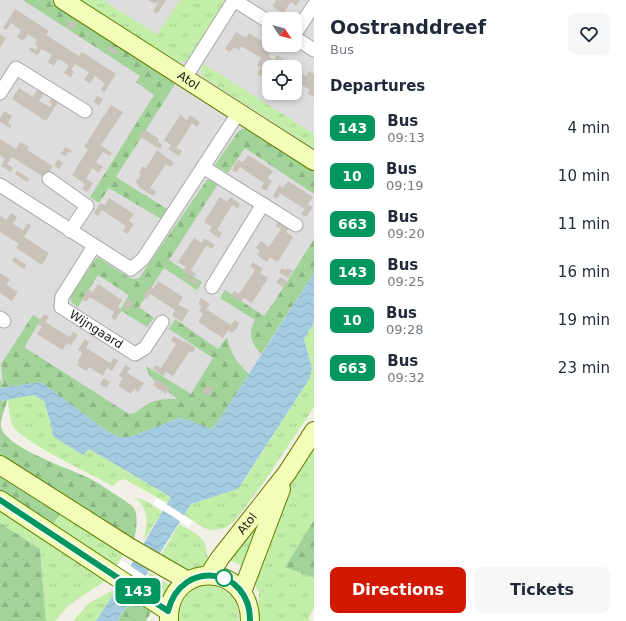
<!DOCTYPE html>
<style>
body{margin:0;font-family:"DejaVu Sans",sans-serif;background:#f6f6f7;color:#1f2937;height:100vh;display:flex;flex-direction:column;font-size:15px;white-space:nowrap}
*{box-sizing:border-box;margin:0}
p{font-size:13px;color:#747a83}
.icon{flex:none;width:22px;height:22px;fill:none;stroke:currentColor;stroke-width:2;stroke-linecap:round;stroke-linejoin:round}
.map{position:relative;flex:1;overflow:hidden}
.side{display:flex;flex-direction:column;background:#fff;width:312px}
.side>*{flex:none}
.badge{padding:0 8px;border-radius:6px;font-size:14px;line-height:26px}
.needle{width:26px;rotate:126deg}
.buttons{position:absolute;left:262px;top:12px;display:grid;gap:8px}
.buttons a{display:grid;place-items:center;width:40px;height:40px;border-radius:8px;background:#fff;box-shadow:0 2px 6px #0003;font-size:20px}
.map>.badge{position:absolute;translate:-50% -50%;box-shadow:0 0 0 2px #fff}
h2{padding:0 16px;font-size:15px;line-height:36px}
.round{display:grid;place-items:center;flex:none;width:42px;height:42px;border-radius:8px;background:#f6f6f7}
.overview{display:flex;align-items:center;justify-content:space-between;height:68px;padding:0 16px}
h1{font-size:19px;font-weight:700;line-height:30px}
.button{display:flex;gap:8px;margin-top:auto;padding:8px 16px}
.button a{flex:1;height:46px;border-radius:8px;background:#d01900;color:#fff;font-size:16px;font-weight:700;line-height:46px;text-align:center}
.button a+a{background:#f6f6f7;color:#1f2937}
ul{padding:0;list-style:none}
li{display:flex;align-items:center;gap:12px;height:48px;padding:0 16px}
li div{flex:1}
li b{display:block;font-size:15px}
li em{font-style:normal}
li .badge{min-width:44px;font-weight:700;text-align:center}
main{display:flex;flex:1;min-height:0}
.map>svg:first-child{display:block}
.residential{fill:#dedddd;fill-rule:evenodd}
.grass{fill:url(#grass-tufts)}
.forest{fill:url(#forest-firs)}
.water{fill:url(#water-waves)}
.pier{fill:#fff}
.building{fill:#c9c2b8}
.lines{fill:none;stroke-linecap:round;stroke-linejoin:round}
.street-casing{stroke:#a7a7a7;stroke-width:15}
.secondary-casing{stroke:#617e00;stroke-width:20}
.street{stroke:#fff;stroke-width:13}
.secondary{stroke:#f2feb7;stroke-width:18}
.line-casing{stroke:#fff;stroke-width:9}
.line{stroke:#00965e;stroke-width:6}
.stop-dot{fill:#fff;stroke:#00965e;stroke-width:2}
.labels{text-anchor:middle;dominant-baseline:central;stroke-width:3.5;stroke-linejoin:round;paint-order:stroke}
.street-label{font-size:12px;fill:#202020;stroke:#fff}
</style>
<main>
<div class="map">
<svg width="314" height="621" viewBox="0 0 314 621">
<defs>
<pattern id="grass-tufts" width="24" height="20" patternUnits="userSpaceOnUse"><rect width="24" height="20" fill="#c2eea8"/><path d="M3 7l-1-3M5 7V3M7 7l1-3M15 17l-1-3M17 17v-4M19 17l1-3" fill="none" stroke="#a6cc90"/></pattern>
<pattern id="forest-firs" width="22" height="20" patternUnits="userSpaceOnUse"><rect width="22" height="20" fill="#a2d398"/><path d="M5 1l3.5 6h-7zM16 11l3.5 6h-7z" fill="#8bb583"/></pattern>
<pattern id="water-waves" width="16" height="10" patternUnits="userSpaceOnUse"><rect width="16" height="10" fill="#a3cce1"/><path d="M0 5q4-4 8 0t8 0" fill="none" stroke="#8cafc1"/></pattern>
</defs>
<rect width="100%" height="100%" fill="#f1efe6"/>
<path class="residential" d="M0,0H314V273L216,425L130,437L4,387L0,388ZM269,19H295V45H269ZM269,67H295V93H269Z"/>
<g class="grass">
<path d="M80,0H102L157,34L180,0H223L222,7L191,57C185,62 183,63 175,61Z"/>
<polygon points="204,64 314,134 314,148 202,76 201,70"/>
<polygon points="314,323 314,407 264,482 237,518 226,528 211,530 204,528 184,515 191,504 237,489 247,476 310,378 312,368 304,339"/>
<path d="M34,395L44,401L50,421L53,435L89,449L171,497L167,503L124,479L118,481L113,486C93,475 22,442 13,426C9,419 9,407 8,399Z"/>
<polygon points="314,446 314,520 286,567 314,578 314,607 309,617 310,621 260,621 258,619 259,593 253,582 278,505"/>
<path d="M135,497L148,502L162,512L144,540C148,521 149,510 135,497Z"/>
<polygon points="0,509 109,578 69,605 55,621 46,621 40,549 0,523"/>
<polygon points="264,510 244,567 226,558"/>
<polygon points="60,514 123,554 117,566 53,524"/>
<path d="M179,524C188,529 201,534 205,544C207,549 206,554 209,560L205,568L187,573L160,557Z"/>
<polygon points="150,573 171,586 164,597 145,584 149,580 148,576"/>
<path d="M203,586C225,584 240,599 239,621H178C176,604 187,590 203,586Z"/>
<polygon points="117,588 96,621 73,621 89,603"/>
</g>
<g class="forest">
<polygon points="23,0 51,0 177,81 116,177 167,209 161,219 109,188 99,203 90,197 154,95 136,82 140,76"/>
<polygon points="247,128 314,169 314,194 245,148 228,173 215,165 238,132 242,129"/>
<path d="M207,180H211L218,184L169,260L202,282L197,290L164,268L139,307L154,318L147,327L120,310L129,295L98,275L78,307C73,304 70,302 71,296L97,257L130,278L135,279L139,278Z"/>
<path d="M314,239V273L261,354C252,344 247,333 255,320L220,298L225,290L264,316L276,299Z"/>
<path d="M33,315L41,320L24,347L129,414C136,414 140,408 146,405C155,399 166,399 177,399C168,390 147,380 146,366L191,394L213,358L169,329L175,319L218,349L227,337C231,354 236,362 249,374L216,425L211,429L185,419L179,418L130,437H118L104,429L41,382L0,388V379L3,385L1,364Z"/>
<path d="M8,399C6,405 0,420 1,426C3,447 71,469 89,478C104,486 117,496 131,505C132,506 134,508 135,510C138,517 136,533 134,540L0,455V401Z"/>
<polygon points="0,475 60,514 53,524 0,490"/>
<polygon points="314,520 314,578 285,567"/>
<polygon points="0,523 40,549 46,621 0,621"/>
<polygon points="135,594 154,607 146,621 117,621"/>
</g>
<polygon class="water" points="314,273 314,323 304,339 312,368 310,378 238,489 191,504 117,621 96,621 120,584 171,497 89,449 83,455 54,437 53,435 50,421 44,401 34,395 0,401 0,388 41,382 104,429 118,437 130,437 179,418 185,419 212,429 216,425"/>
<g class="pier">
<polygon points="157,498 193,521 189,527 153,504"/>
<polygon points="121,560 147,577 135,595 109,578"/>
</g>
<g class="building">
<polygon points="148,0 166,0 157,14 153,11 158,3 157,2 155,4"/>
<polygon points="276,0 300,0 296,6 291,2 283,13 272,6"/>
<polygon points="15,9 49,31 46,35 79,56 82,52 116,74 104,92 101,90 105,83 100,80 95,76 90,83 84,80 89,72 75,64 71,70 74,72 71,77 64,73 69,66 64,62 58,59 54,66 48,62 52,55 42,49 37,55 29,50 31,47 36,50 38,46 35,44 37,40 28,34 23,41 17,37 21,30 11,23 6,30 3,28"/>
<polygon points="70,20 76,24 72,30 66,26"/>
<polygon points="236,32 246,38 249,33 267,44 264,50 270,54 268,56 274,60 277,55 297,67 269,67 263,77 257,74 261,68 257,65 261,58 241,46 239,50 234,47 230,52 225,49"/>
<polygon points="0,34 6,38 0,48"/>
<polygon points="110,46 118,52 116,55 108,50"/>
<polygon points="309,71 314,74 314,97 307,93 310,90 299,83 295,90 295,73 298,75 300,73 306,76"/>
<polygon points="19,88 33,97 38,89 44,93 39,101 50,107 52,104 49,103 52,99 58,102 46,121 12,99"/>
<polygon points="97,96 103,99 99,106 94,102"/>
<polygon points="111,105 123,112 101,145 112,153 110,156 103,152 96,162 103,167 99,173 92,168 86,179 93,183 87,192 82,189 85,184 72,175 88,149 84,147"/>
<polygon points="4,111 12,116 8,123 12,125 10,128 0,122 0,118"/>
<polygon points="180,115 187,120 190,115 200,122 197,127 192,123 185,135 176,148 182,151 179,156 168,149 171,145 164,140"/>
<polygon points="144,129 159,139 158,142 162,145 160,149 139,136"/>
<polygon points="0,139 16,149 20,142 29,147 27,150 53,166 45,178 12,157 7,164 13,168 11,172 1,166 5,159 0,155"/>
<polygon points="65,147 72,151 70,153 68,152 65,156 61,154"/>
<polygon points="157,150 174,163 171,167 166,164 150,188 156,192 153,196 139,187 136,181 136,179 138,180 141,175 139,174 142,166 146,168"/>
<polygon points="248,155 273,171 268,178 272,181 266,191 261,188 264,183 256,178 240,167 236,173 232,170 238,160 243,162"/>
<polygon points="58,159 63,163 59,169 54,166"/>
<polygon points="17,171 30,179 27,182 15,174"/>
<polygon points="288,181 313,197 308,204 313,207 306,217 301,214 305,209 292,201 280,193 277,199 273,196 279,185 283,188"/>
<polygon points="220,197 227,202 230,197 240,204 238,209 232,205 224,218 217,230 222,233 219,238 209,231 212,227 204,222"/>
<polygon points="109,198 134,214 129,221 134,224 127,234 123,231 126,226 102,210 98,216 94,213 100,203 105,205"/>
<polygon points="11,213 17,217 13,224 23,230 28,223 31,226 24,237 49,253 42,265 16,248 19,244 0,232 0,217 1,216 6,220"/>
<polygon points="278,221 289,228 286,232 293,237 278,262 270,257 267,262 257,255 260,251 256,248 261,241 269,247 281,229 276,226"/>
<polygon points="194,238 202,243 204,238 215,245 212,249 206,246 191,270 196,274 193,278 183,272 186,267 178,262"/>
<polygon points="14,257 26,265 24,269 12,261"/>
<polygon points="253,262 263,269 260,273 268,278 252,303 244,298 241,302 231,296 234,291 239,294 255,270 250,266"/>
<polygon points="282,268 286,270 288,268 293,271 288,278 279,272"/>
<polygon points="0,273 10,279 7,284 5,284 18,292 12,301 0,293"/>
<polygon points="185,276 192,280 193,278 199,282 197,286 184,278"/>
<polygon points="280,277 288,282 284,288 276,282"/>
<polygon points="158,281 183,297 178,305 189,310 182,322 172,315 175,310 150,294 147,299 143,297 149,286 153,289"/>
<polygon points="98,284 122,300 118,307 122,310 115,320 111,318 114,312 90,297 86,302 82,299 88,289 93,292"/>
<polygon points="201,298 210,304 206,309 231,325 234,320 239,322 239,324 236,330 235,329 232,333 228,330 223,338 198,322 203,314 199,311 202,306 198,304"/>
<polygon points="128,299 133,302 128,311 123,307"/>
<polygon points="44,314 49,317 45,322 53,327 70,337 73,332 78,335 71,345 67,343 62,350 37,334 42,327 37,324"/>
<polygon points="174,336 184,342 185,341 194,347 195,349 193,352 189,352 173,376 166,372 163,376 153,369 156,365 161,368 176,344 171,340"/>
<polygon points="85,339 89,342 86,348 99,356 110,363 114,358 118,361 112,371 107,368 103,376 89,367 86,371 77,365 79,361 78,360 82,353 78,350"/>
<polygon points="125,365 130,368 127,373 144,383 138,392 134,389 131,394 118,386 123,378 119,376"/>
<polygon points="104,378 110,382 106,388 100,384"/>
<polygon points="157,379 170,388 166,394 153,385"/>
<polygon points="208,385 213,389 209,396 203,392"/>
</g>
<g class="lines">
<defs>
<g id="street">
<polyline points="234,0 269,22"/>
<polyline points="295,34 314,5"/>
<polyline points="295,38 314,50"/>
<polyline points="185,78 234,0"/>
<polyline points="0,93 16,68 85,111"/>
<polyline points="203,167 296,225"/>
<polyline points="49,179 87,206 70,231"/>
<polyline points="0,185 131,269 143,259 239,112"/>
<path id="s1" d="M94,246L62,297L61,307L135,354L145,348L162,322"/>
<polyline points="212,287 263,204"/>
<polyline points="0,318 4,321"/>
</g>
<g id="secondary">
<path id="s2" d="M63,0L314,161"/>
<polyline points="0,465 129,547 188,581"/>
<polyline points="0,500 168,611"/>
<path id="s3" d="M209,575L220,558L287,473L314,431"/>
<polyline points="242,592 281,489"/>
<path d="M169,621C166,561 250,560 250,621"/>
</g>
</defs>
<use href="#street" class="street-casing"/>
<use href="#secondary" class="secondary-casing"/>
<use href="#street" class="street"/>
<use href="#secondary" class="secondary"/>
</g>
<g class="lines">
<defs>
<path id="line" d="M0,500L168,611C181,558 251,567 250,621"/>
</defs>
<use href="#line" class="line-casing"/>
<use href="#line" class="line"/>
</g>
<circle class="stop-dot" cx="224" cy="578" r="8"/>
<g class="labels">
<g class="street-label">
<text stroke="none"><textPath href="#s2" startOffset="149">Atol</textPath></text>
<text stroke="none"><textPath href="#s1" startOffset="112">Wijngaard</textPath></text>
<text stroke="none"><textPath href="#s3" startOffset="64">Atol</textPath></text>
</g>
</g>
</svg>
<div class="buttons">
<a><svg class="needle" viewBox="-14 -14 28 28"><path d="M0-13l5 13h-10z" fill="#e53935"/><path d="M0 13l5-13h-10z" fill="#747a83"/></svg></a>
<a><svg class="icon" aria-label="locate" viewBox="0 0 24 24"><circle cx="12" cy="12" r="6"/><path d="M12 2v4M12 18v4M2 12h4M18 12h4"/></svg></a>
</div>
<b class="badge" style="left:138px;top:591px;background:#00965e;color:#fff">143</b>
</div>
<section class="side">
<div class="overview"><div><h1>Oostranddreef</h1><p>Bus</p></div><a class="round"><svg class="icon" aria-label="heart" viewBox="0 0 24 24"><path d="M12 20l-8-8c-3-5 5-10 8-4 3-6 11-1 8 4z"/></svg></a></div>
<h2>Departures</h2>
<ul>
<li><span class="badge" style="background:#00965e;color:#fff">143</span><div><b>Bus</b><p>09:13</p></div><em>4 min</em></li>
<li><span class="badge" style="background:#00965e;color:#fff">10</span><div><b>Bus</b><p>09:19</p></div><em>10 min</em></li>
<li><span class="badge" style="background:#00965e;color:#fff">663</span><div><b>Bus</b><p>09:20</p></div><em>11 min</em></li>
<li><span class="badge" style="background:#00965e;color:#fff">143</span><div><b>Bus</b><p>09:25</p></div><em>16 min</em></li>
<li><span class="badge" style="background:#00965e;color:#fff">10</span><div><b>Bus</b><p>09:28</p></div><em>19 min</em></li>
<li><span class="badge" style="background:#00965e;color:#fff">663</span><div><b>Bus</b><p>09:32</p></div><em>23 min</em></li>
</ul>
<div class="button"><a>Directions</a><a>Tickets</a></div>
</section>
</main>
